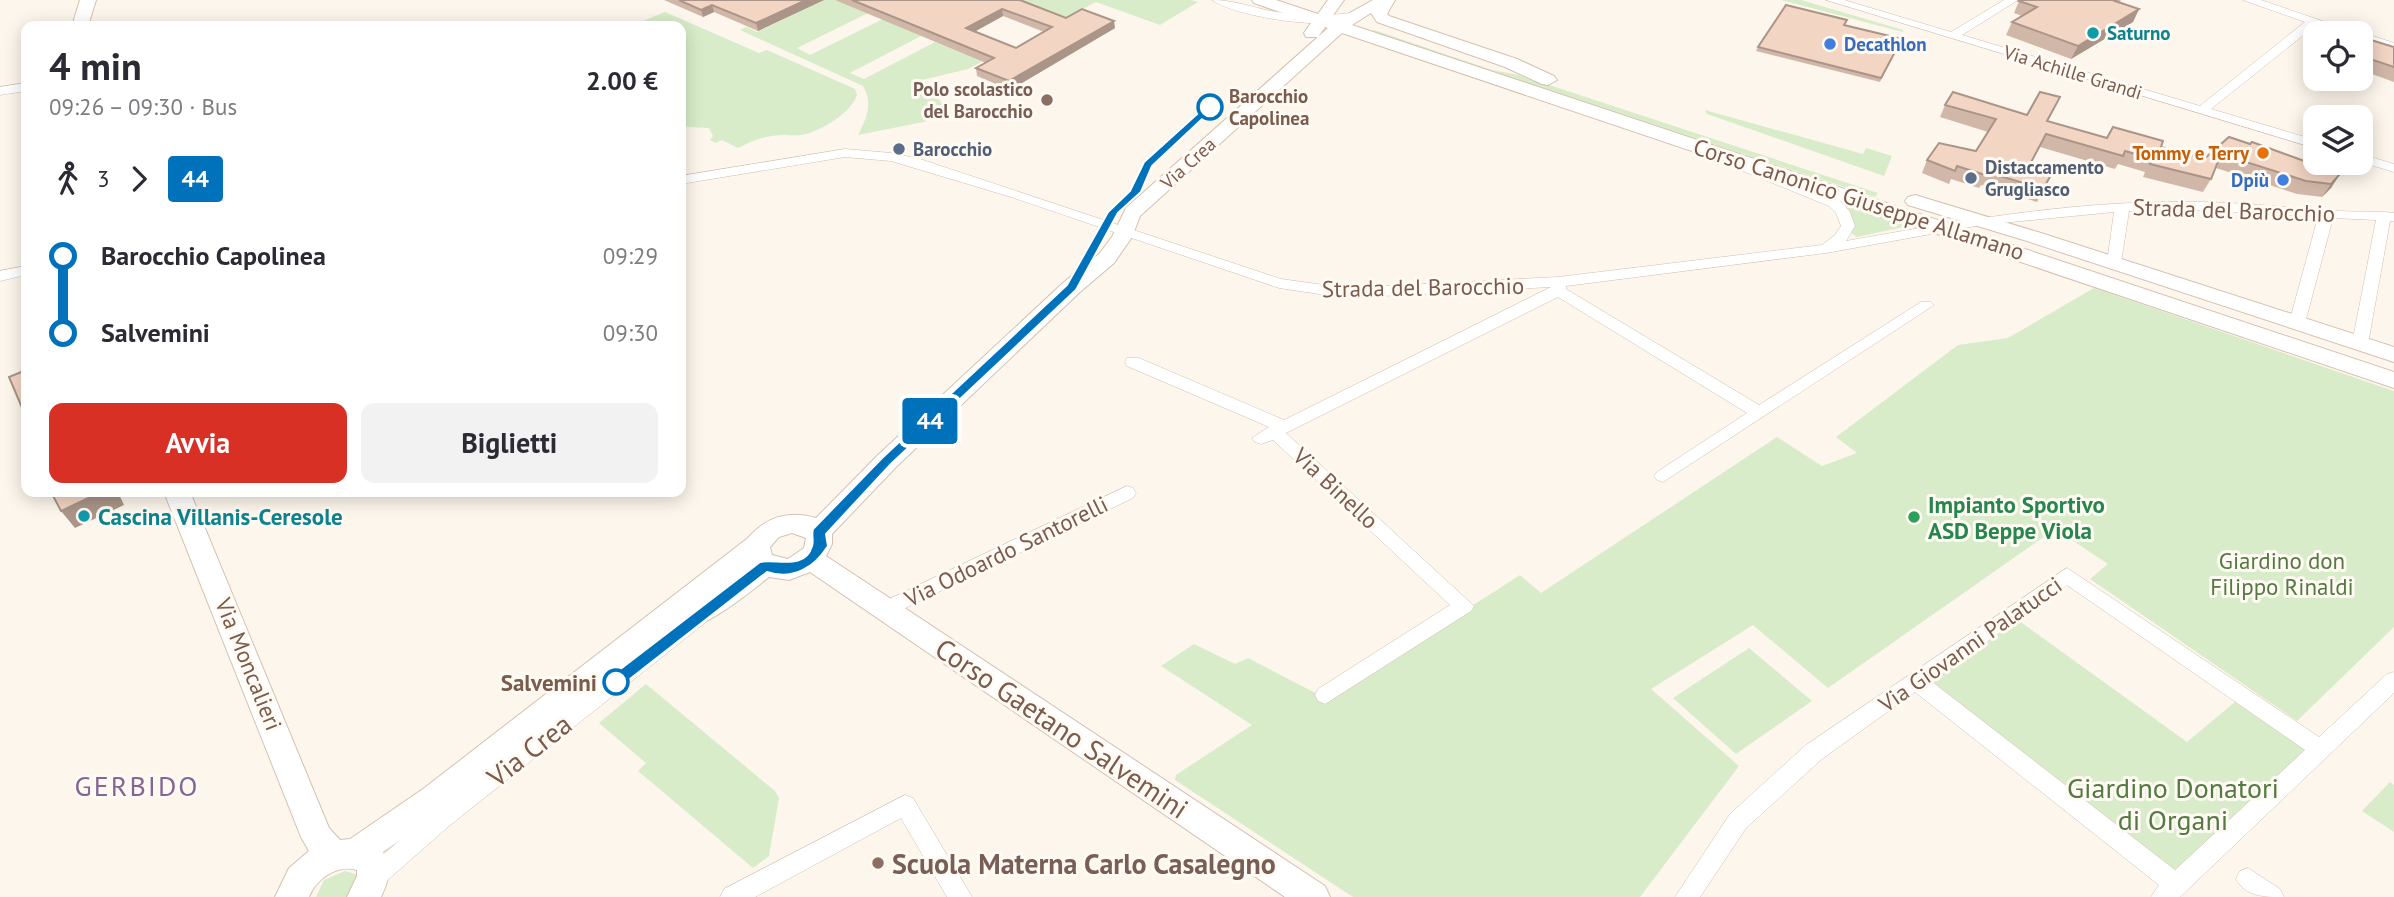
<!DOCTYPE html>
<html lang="it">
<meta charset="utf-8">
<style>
body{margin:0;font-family:"PT Sans",sans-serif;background:#f2f2f3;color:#2b2b33;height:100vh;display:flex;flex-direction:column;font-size:26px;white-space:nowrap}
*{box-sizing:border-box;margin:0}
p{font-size:23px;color:#7c7c81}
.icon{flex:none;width:38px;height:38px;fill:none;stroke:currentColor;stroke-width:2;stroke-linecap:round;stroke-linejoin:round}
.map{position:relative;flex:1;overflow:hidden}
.side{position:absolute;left:21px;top:21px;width:665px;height:476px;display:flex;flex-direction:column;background:#fff;border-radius:14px;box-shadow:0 4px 18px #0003}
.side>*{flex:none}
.badge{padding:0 14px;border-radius:5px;font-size:24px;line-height:46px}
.fabs{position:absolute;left:2303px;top:21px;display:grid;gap:14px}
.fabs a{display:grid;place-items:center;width:70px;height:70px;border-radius:14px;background:#fff;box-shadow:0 4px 18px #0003;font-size:35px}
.map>.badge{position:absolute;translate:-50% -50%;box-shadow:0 0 0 4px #fff}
.legs{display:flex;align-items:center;gap:10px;height:77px;padding:0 28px;font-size:23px}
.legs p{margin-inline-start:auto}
.overview{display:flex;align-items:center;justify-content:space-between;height:119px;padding:0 28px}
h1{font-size:38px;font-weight:700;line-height:52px}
.action{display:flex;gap:14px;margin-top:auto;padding:14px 28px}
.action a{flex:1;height:80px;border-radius:14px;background:#d93025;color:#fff;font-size:28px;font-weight:700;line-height:80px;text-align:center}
.action a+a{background:#f2f2f3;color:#2b2b33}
ul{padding:0 28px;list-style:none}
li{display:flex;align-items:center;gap:24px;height:77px;font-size:26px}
li i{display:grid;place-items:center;width:10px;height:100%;margin:0 9px;background:currentColor}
li i::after{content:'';width:18px;height:18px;margin:-9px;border:5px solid;border-radius:50%;background:#fff}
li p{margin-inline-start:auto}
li:first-child i{background:linear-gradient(#0000 50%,currentColor 0)}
li:last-child i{background:linear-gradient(currentColor 50%,#0000 0)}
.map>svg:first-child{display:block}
.green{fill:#d8ecc9}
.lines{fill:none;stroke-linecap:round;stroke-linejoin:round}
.street-casing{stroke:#d1beb0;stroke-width:1}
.secondary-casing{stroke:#d6c0b0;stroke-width:2}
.street{fill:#fff;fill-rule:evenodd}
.secondary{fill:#fff;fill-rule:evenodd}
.wall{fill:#d1b7a8;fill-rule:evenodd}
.shaded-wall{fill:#aa9588}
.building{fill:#f3d5c3;stroke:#aa9588;stroke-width:2;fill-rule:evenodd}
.line-1{fill:#0072bc;stroke:#fff;stroke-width:2}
.culture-dot{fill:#0f9aa8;stroke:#fffaf3;stroke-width:2.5}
.shop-dot{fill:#3f7fe0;stroke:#fffaf3;stroke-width:2.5}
.education-dot{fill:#8d6e63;stroke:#fffaf3;stroke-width:2.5}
.stop-1-dot{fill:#fff;stroke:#0072bc;stroke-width:3.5}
.service-dot{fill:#5c6f8a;stroke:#fffaf3;stroke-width:2.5}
.food-dot{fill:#e8710a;stroke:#fffaf3;stroke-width:2.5}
.leisure-dot{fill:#2e9e5b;stroke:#fffaf3;stroke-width:2.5}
.labels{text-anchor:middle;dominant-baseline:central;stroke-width:6;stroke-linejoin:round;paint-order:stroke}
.far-culture-label{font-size:19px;font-weight:bold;fill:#0d838f;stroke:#fffaf3;text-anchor:start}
.far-shop-label{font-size:19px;font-weight:bold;fill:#366cbe;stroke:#fffaf3;text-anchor:start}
.far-street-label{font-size:19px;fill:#7a5c4d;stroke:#fffaf3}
.far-education-label{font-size:19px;font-weight:bold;fill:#785e54;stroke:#fffaf3;text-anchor:end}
.far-stop-label{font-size:19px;font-weight:bold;fill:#7a5c4d;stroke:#fffaf3;text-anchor:start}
.far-service-label{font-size:19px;font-weight:bold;fill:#4e5e75;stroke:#fffaf3;text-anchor:start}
.far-food-label{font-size:19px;font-weight:bold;fill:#c56008;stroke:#fffaf3;text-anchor:end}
.street-label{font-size:23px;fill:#7a5c4d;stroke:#fffaf3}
.leisure-label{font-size:23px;font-weight:bold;fill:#27864d;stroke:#fffaf3;text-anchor:start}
.culture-label{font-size:23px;font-weight:bold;fill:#0d838f;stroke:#fffaf3;text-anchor:start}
.park-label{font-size:23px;fill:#537a41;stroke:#fffaf3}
.stop-label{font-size:23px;font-weight:bold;fill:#7a5c4d;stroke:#fffaf3;text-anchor:end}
.near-street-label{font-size:28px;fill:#7a5c4d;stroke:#fffaf3}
.near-neighbourhood-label{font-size:28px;letter-spacing:2px;fill:#846695;stroke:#fffaf3}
.near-park-label{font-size:28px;fill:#537a41;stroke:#fffaf3}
.near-education-label{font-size:28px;font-weight:bold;fill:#785e54;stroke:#fffaf3;text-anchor:start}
</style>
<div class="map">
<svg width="2394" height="897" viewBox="0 0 2394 897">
<rect width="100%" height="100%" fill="#fdf6ec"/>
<g class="green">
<path d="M824,0H835L868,13L797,48L810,55L883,19L923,35L850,73L864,79L935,42L983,61L968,69L922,80L953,116L858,135C867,118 873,103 863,86L740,30L746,27L757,32Z"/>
<polygon points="1013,0 1191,0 1198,2 1160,25 1096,2 1058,22"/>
<polygon points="1781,0 1801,0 1903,30 1903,32"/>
<path d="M665,12L759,53L767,50L855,89L857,95C851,113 820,132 801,135C796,136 790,135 785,135C767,135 754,140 738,148L722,140L716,143L710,140L713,136L709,128L688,127L681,124V26H631Z"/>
<polygon points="1374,30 1492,70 1519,75 1878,193 1875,197 1371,32"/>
<polygon points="1705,110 1863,154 1866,148 1892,156 1884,176 1707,114"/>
<polygon points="1845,204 1908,224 1908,226 1857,237 1852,234 1853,221 1843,207"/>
<polygon points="2094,288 2394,391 2394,627 2297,721 2090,579 2108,564 2055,529 1828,688 1753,625 1651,689 1739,766 1640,897 1353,897 1175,780 1176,775 1252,725 1161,666 1194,644 1235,664 1248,658 1327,699 1520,575 1541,593 1777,437 1822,466 1857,453 1836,437 1958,345 2008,338"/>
<polygon points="2011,615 2187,742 2242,696 2320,749 2177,886 1917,682"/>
<polygon points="1749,648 1812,701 1736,754 1673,698"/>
<polygon points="646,684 775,791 779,798 769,856 753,868 638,771 646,763 599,723"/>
<polygon points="2390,782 2394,785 2394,832 2362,811"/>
<polygon points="345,871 355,874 358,878 349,897 316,897 324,880"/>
</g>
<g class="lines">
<defs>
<g id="street">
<path d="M1212,0C1233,0 1251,7 1271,11C1299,16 1325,16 1353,13L1359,16C1335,33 1235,17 1212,0Z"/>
<polygon points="1826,0 1844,0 1951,32 2004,0 2018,0 1962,35 2200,106 2305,22 2243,0 2261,0 2357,33 2340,33 2316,25 2211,109 2315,140 2315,148"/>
<polygon points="2361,32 2394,43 2394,51 2361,40 2361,33 2358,33"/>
<polygon points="26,83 26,91 0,95 0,87"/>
<path d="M845,149L891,153L920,159L1281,279L1346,288L1558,277L1822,245L1835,235L1841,226L1836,213L1829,206L1721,162V156L1726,155L1839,200L1850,212L1855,226L1846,241C1964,220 2083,199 2204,202C2264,203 2324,213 2384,212L2394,213V221H2390L2368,344L2360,349L2352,344L2376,220L2333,218L2305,323L2297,328L2289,323L2318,217L2204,210L2129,211L2121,263L2114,267L2107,263L2114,212L1981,225L1826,253L1566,286V289L1759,405L1921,302H1931L1934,305L1663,482L1657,480L1654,476L1657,472L1747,413L1558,297L1286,433L1474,606L1471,611L1325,704L1318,701L1315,695L1318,689L1450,605L1273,440L1261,444L1255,442L1252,438L1269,427L1127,366L1125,362L1127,358H1139L1284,420L1551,287L1346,298L1279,288L1011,197L891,161L845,157L681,184V176Z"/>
<polygon points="2361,154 2394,164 2394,172 2361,162"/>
<polygon points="26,266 26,275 0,281 0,271"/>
<polygon points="1127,486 1133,488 1136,493 1133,498 893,614 886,617 879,614 876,609 879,604"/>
<path d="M2067,568L2319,737L2387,674L2394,672V693L2180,897H2151L2159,885L1915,692L1822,759L1746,828L1700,897H1675L1730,814L1806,745ZM2067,585L2305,750L2175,870L1931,681Z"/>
<polygon points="699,609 706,612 709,617 706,622 449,826 382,885 374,888 366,885 362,877 366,869 433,812 692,612"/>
<polygon points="905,795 913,798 972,897 947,897 901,818 755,897 720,897 724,889"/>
<path d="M2248,868L2280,889L2284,897C2264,897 2246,897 2236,879L2240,871Z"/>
</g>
<g id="secondary">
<polygon points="80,0 96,0 88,26 72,26"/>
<path d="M1252,0H1276L1318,14L1328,0H1344L1331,18L1337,20L1373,0H1395L1387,14L1389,16L1517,59L1554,76L1557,80L1548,85L1542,84L1505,67L1377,22L1371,13L1352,25L2394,372V388L1342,33L1140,216L1132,237L1114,263L1080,292L896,467L832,534V544L826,556L1325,886L1330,897H1285L810,572L789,580L769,577C749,593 695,638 670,629L445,809L383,852C392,869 389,880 381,897H347L357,876V870C337,864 316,879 309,897H275L289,868L309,851L301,837L164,492H190L329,828L340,840L350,839L423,789L748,538C766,517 788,510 816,518L878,455L1064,282L1099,254L1112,237L1126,208L1328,28L1325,27L1318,37H1306L1304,33L1311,23L1254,3ZM792,533L806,538L804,548L788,559L772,555L770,547L779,537Z"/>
<polygon points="1915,195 2041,233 2394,347 2394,362 2027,241 1908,205 1905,201 1908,197"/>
</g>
</defs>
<use href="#street" class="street-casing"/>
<use href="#secondary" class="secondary-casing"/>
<use href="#street" class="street"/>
<use href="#secondary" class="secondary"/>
</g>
<g class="wall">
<polygon points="664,0 824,0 758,31 714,12 703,17"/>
<path d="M835,0H1020L1066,18L1115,28L1010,90L977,76L976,68L986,63ZM1003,16L1044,32L1016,48L975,31Z"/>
<polygon points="2121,0 2119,3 2139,9 2133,22 2071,59 2006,35 2012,22 2022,16 2014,13 2019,1"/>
<polygon points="1844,25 1900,43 1880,82 1756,51 1758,47"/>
<polygon points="2361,37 2394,47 2394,82 2361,70"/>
<polygon points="1945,105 2027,115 2107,138 2113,127 2161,147 2204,159 2229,137 2340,174 2331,188 2322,197 2297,194 2216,168 2211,179 2203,192 2143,177 2145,172 2118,164 2115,169 2040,147 2028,168 2051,175 2037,202 1981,185 1979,188 1951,179 1949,184 1922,173 1927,160 1976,151 1988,132 1940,117"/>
</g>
<g class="shaded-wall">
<polygon points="806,0 824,0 758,31 756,23"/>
<polygon points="712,5 714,12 703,17 701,10"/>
<polygon points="1002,9 1003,16 967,36 966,28"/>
<polygon points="2139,9 2133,22 2071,59 2078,46"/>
<polygon points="1114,21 1115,28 1010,90 1009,81"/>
<polygon points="2340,174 2331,188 2322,197 2331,184"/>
<polygon points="101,492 118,492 124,505 75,528 61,511"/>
</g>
<g class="building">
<polygon points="679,0 806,0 756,23 712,5 701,10"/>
<path d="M852,0H1020L1066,18L1082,9L1114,21L1009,81L976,68L994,58ZM1002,9L1052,27L1016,48L966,28Z"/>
<polygon points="2021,0 2117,0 2115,1 2139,9 2078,46 2012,22 2037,7 2019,1"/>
<polygon points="1786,5 1847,20 1844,25 1902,39 1881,78 1758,47"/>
<polygon points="2361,37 2394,47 2394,67 2361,56 2365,53 2361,52"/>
<polygon points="1953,92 2027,115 2040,92 2060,97 2047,121 2107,138 2113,127 2163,141 2161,147 2204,159 2229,137 2250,144 2252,142 2340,174 2331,184 2306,181 2221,154 2211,179 2150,164 2153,159 2125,151 2123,156 2046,134 2028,168 2051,175 2043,189 1987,172 1985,175 1957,166 1955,171 1927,160 1939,143 1976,151 1996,119 1945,105"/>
<polygon points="26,370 26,417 9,377"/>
<polygon points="51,492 101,492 61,511"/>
</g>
<path class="line-1" d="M1207,105L1215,107L1152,166L1141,192L1118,213L1076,290L891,464L826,534L828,546C815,567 793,581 767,572L621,686H610L608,682L610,677L760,562C775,558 805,571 812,546C814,540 811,535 813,529L882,458L1067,285L1108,212L1130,191L1144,162Z"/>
<g class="culture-dot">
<circle cx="2093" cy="33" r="7"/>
<circle cx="84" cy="516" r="7"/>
</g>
<g class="shop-dot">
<circle cx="1830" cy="44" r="7"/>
<circle cx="2283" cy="180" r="7"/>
</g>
<g class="education-dot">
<circle cx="1047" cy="100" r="7"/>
<circle cx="878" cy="863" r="7"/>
</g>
<g class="stop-1-dot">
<circle cx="1210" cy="107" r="12"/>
<circle cx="616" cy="682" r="12"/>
</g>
<g class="service-dot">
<circle cx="899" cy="149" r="7"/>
<circle cx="1971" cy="178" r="7"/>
</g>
<circle class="food-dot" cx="2263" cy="153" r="7"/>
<circle class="leisure-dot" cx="1914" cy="517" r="7"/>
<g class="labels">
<g class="far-culture-label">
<text x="2107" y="33">Saturno</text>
</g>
<g class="far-shop-label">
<text x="1844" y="44">Decathlon</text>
<text x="2269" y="180" text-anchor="end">Dpiù</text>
</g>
<g class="far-street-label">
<text transform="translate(2073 72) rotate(17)">Via Achille Grandi</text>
<text transform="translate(1188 163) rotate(-42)">Via Crea</text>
</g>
<g class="far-education-label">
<text x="1033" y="89">Polo scolastico<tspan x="1033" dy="22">del Barocchio</tspan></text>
</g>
<g class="far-stop-label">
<text x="1229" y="96">Barocchio<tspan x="1229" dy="22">Capolinea</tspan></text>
</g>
<g class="far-service-label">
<text x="913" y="149">Barocchio</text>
<text x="1985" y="167">Distaccamento<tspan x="1985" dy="22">Grugliasco</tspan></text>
</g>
<g class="far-food-label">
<text x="2249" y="153">Tommy e Terry</text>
</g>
<g class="street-label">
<text transform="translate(1859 199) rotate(18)">Corso Canonico Giuseppe Allamano</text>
<text transform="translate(2234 210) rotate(2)">Strada del Barocchio</text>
<text transform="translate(1423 287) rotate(-1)">Strada del Barocchio</text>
<text transform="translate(1336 488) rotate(43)">Via Binello</text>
<text transform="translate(1006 551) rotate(-26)">Via Odoardo Santorelli</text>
<text transform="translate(1970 644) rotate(-35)">Via Giovanni Palatucci</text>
<text transform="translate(249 664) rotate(68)">Via Moncalieri</text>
</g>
<g class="leisure-label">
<text x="1928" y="504">Impianto Sportivo<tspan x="1928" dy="26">ASD Beppe Viola</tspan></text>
</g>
<g class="culture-label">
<text x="98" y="516">Cascina Villanis-Ceresole</text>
</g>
<g class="park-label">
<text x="2282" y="560">Giardino don<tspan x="2282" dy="26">Filippo Rinaldi</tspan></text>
</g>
<g class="stop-label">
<text x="597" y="682">Salvemini</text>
</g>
<g class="near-street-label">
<text transform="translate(1062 728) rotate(34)">Corso Gaetano Salvemini</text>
<text transform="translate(529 750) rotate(-38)">Via Crea</text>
</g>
<g class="near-neighbourhood-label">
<text x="137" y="785">GERBIDO</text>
</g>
<g class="near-park-label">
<text x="2173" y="787">Giardino Donatori<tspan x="2173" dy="32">di Organi</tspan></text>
</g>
<g class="near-education-label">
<text x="892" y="863">Scuola Materna Carlo Casalegno</text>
</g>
</g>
</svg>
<div class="fabs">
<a><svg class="icon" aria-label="locate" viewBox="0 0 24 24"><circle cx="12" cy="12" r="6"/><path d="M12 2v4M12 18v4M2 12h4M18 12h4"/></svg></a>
<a><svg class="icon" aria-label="layers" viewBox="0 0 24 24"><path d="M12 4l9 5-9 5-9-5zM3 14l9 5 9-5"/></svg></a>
</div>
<b class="badge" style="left:930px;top:421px;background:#0072bc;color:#fff">44</b>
<section class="side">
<div class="overview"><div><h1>4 min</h1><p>09:26 – 09:30 · Bus</p></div><b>2.00 €</b></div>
<div class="legs"><svg class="icon" aria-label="walk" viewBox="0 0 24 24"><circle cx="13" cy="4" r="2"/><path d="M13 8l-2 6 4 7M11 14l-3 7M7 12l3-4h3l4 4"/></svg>3<svg class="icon" aria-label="forward" viewBox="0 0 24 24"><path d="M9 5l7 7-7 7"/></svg><b class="badge" style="background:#0072bc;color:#fff">44</b></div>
<ul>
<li><i style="color:#0072bc"></i><b>Barocchio Capolinea</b><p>09:29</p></li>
<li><i style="color:#0072bc"></i><b>Salvemini</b><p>09:30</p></li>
</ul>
<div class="action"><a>Avvia</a><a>Biglietti</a></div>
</section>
</div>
